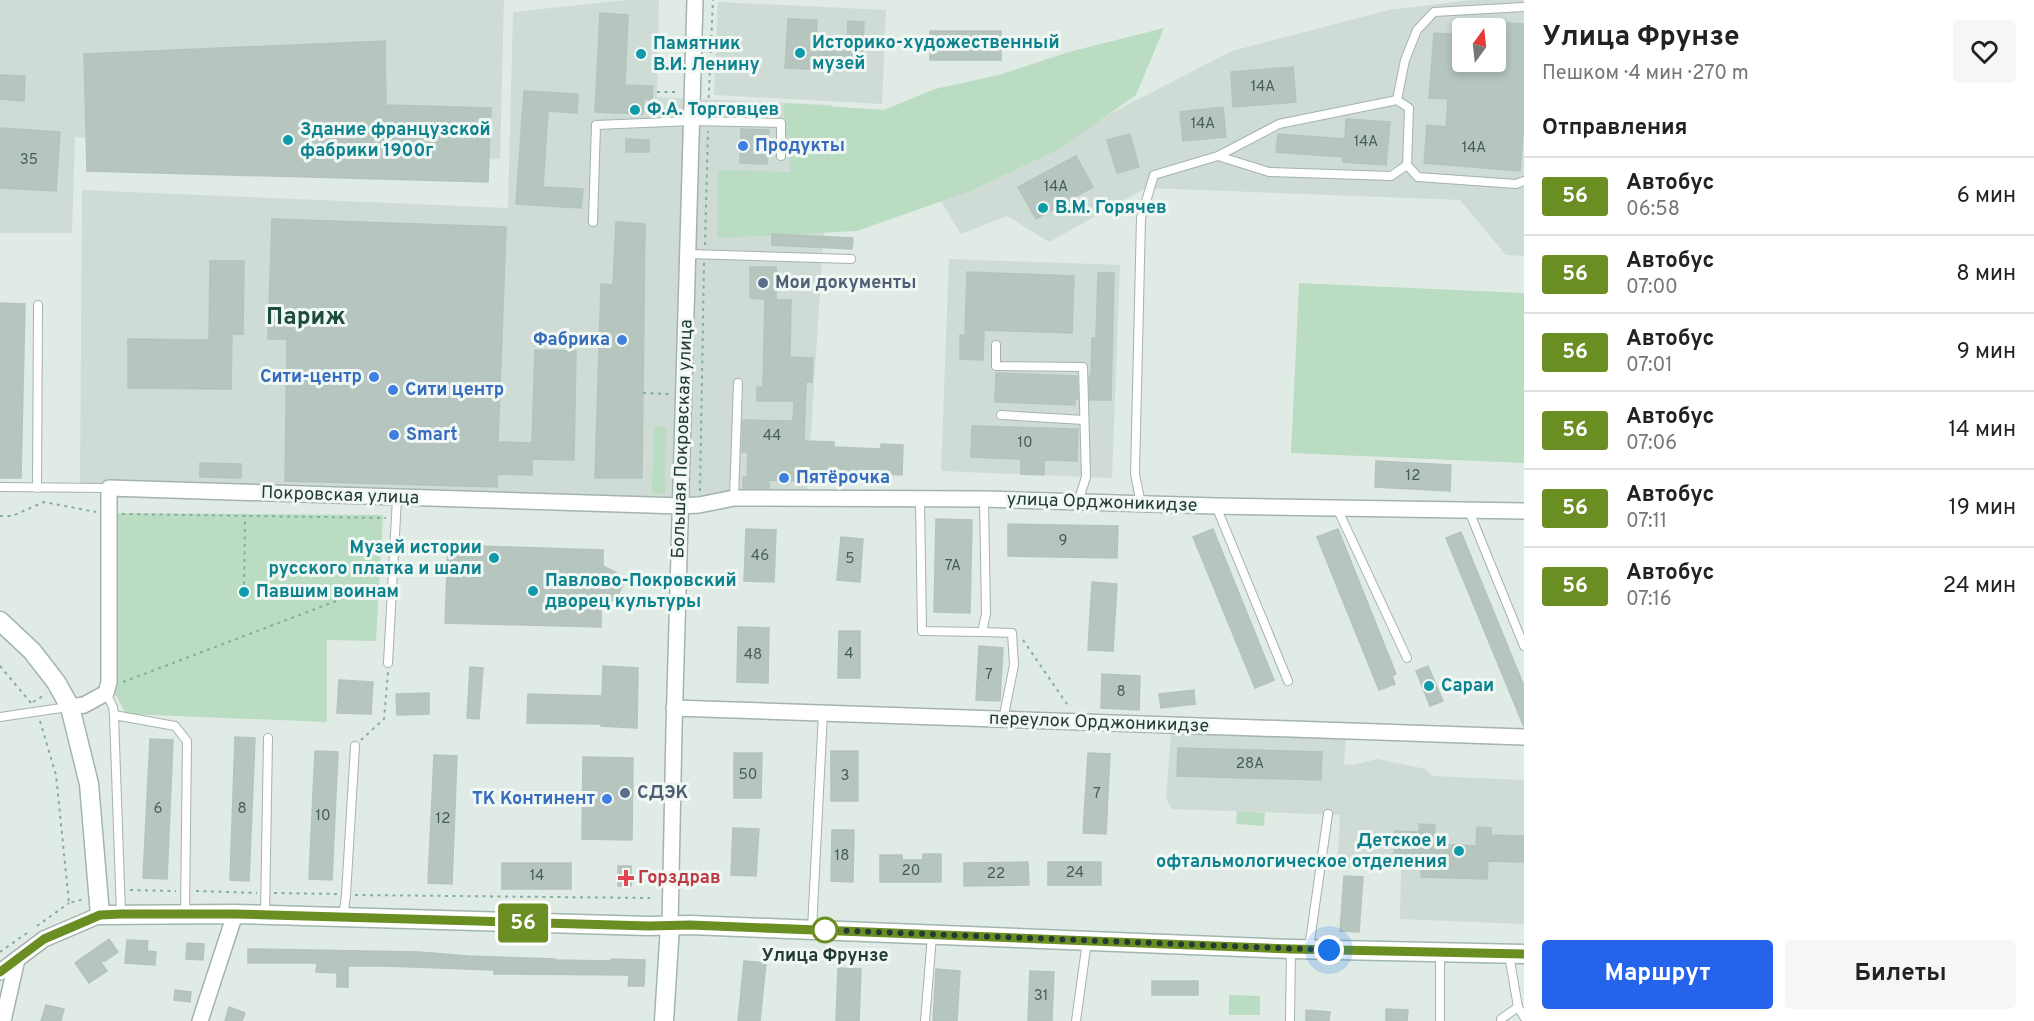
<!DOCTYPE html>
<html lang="ru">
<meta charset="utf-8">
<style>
body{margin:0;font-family:Overpass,sans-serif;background:#f6f6f6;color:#222;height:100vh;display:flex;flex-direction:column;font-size:22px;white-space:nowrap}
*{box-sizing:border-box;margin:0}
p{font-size:20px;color:#767676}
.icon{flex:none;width:33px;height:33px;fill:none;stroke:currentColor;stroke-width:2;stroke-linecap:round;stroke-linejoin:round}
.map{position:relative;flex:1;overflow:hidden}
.side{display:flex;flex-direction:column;background:#fff;width:510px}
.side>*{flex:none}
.badge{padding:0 12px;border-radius:4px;font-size:21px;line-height:39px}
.needle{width:39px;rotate:15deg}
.controls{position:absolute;left:1452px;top:18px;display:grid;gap:12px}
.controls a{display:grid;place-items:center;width:54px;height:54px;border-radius:6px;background:#fff;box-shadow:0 3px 9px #0003;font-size:30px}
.you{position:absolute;width:30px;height:30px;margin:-15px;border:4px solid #fff;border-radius:50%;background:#1a73e8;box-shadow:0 0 0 9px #1a73e833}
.map>.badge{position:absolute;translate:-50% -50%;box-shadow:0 0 0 3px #fff}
h2{padding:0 18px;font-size:22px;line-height:54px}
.round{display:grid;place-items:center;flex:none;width:63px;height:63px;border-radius:6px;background:#f6f6f6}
.head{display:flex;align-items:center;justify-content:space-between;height:102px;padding:0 18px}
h1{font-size:28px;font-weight:700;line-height:45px}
.primary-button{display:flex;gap:12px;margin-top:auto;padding:12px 18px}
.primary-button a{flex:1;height:69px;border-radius:6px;background:#2563eb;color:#fff;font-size:24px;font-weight:700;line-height:69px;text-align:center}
.primary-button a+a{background:#f6f6f6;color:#222}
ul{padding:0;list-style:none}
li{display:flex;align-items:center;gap:18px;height:78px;padding:0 18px;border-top:2px solid #e0e0e0}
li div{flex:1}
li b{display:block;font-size:22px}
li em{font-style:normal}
li .badge{min-width:66px;font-weight:700;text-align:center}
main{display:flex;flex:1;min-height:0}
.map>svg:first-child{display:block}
.built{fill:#cfdbd5;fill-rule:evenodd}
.green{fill:#badcc2}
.building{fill:#b6c6bf;stroke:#b4c4bd;stroke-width:1.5}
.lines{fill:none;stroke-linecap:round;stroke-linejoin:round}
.lane-casing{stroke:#a4b3ad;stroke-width:10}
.street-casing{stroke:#a4b3ad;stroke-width:18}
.secondary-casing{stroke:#a0b6ae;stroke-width:21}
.path{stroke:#82ae9e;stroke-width:2;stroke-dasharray:3 4.5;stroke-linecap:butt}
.lane{stroke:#fff;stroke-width:8}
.street{stroke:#fff;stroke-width:15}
.secondary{stroke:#fff;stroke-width:18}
.line-casing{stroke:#fff;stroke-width:14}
.line{stroke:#6b8e23;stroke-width:9}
.walk{stroke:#223b33;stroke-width:6;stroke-dasharray:0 10.8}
.culture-dot{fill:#0f9aa8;stroke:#f1f8f4;stroke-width:2}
.shop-dot{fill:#3f7fe0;stroke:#f1f8f4;stroke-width:2}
.service-dot{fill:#5c6f8a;stroke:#f1f8f4;stroke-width:2}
.health-dot{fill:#e0444e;stroke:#f1f8f4;stroke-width:2}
.stop-dot{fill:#fff;stroke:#6b8e23;stroke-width:3}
.labels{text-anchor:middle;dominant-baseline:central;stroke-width:6;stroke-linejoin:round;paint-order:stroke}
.number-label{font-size:15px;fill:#475e56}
.culture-label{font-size:18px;font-weight:bold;fill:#0d838f;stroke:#f1f8f4;text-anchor:start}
.shop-label{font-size:18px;font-weight:bold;fill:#366cbe;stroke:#f1f8f4;text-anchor:start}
.service-label{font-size:18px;font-weight:bold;fill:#4e5e75;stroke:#f1f8f4;text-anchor:start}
.street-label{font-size:18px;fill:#223b33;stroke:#f1f8f4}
.health-label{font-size:18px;font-weight:bold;fill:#be3a42;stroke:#f1f8f4;text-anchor:start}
.stop-label{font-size:18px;font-weight:bold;fill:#223b33;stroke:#f1f8f4}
.district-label{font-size:24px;font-weight:bold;fill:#1f4c40;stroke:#f1f8f4}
</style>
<main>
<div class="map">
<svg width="1524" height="1021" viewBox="0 0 1524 1021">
<rect width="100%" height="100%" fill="#e1ebe6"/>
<g class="built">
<polygon points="0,0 504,0 500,159 75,137 72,233 0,233"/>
<polygon points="626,0 659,0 657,97 832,105 807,494 668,497 80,484 82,190 508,208 513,12"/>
<path d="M1471,0H1524V256L1506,255L1460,200L1146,188L1049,242L1007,216L961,234L941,201L1232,51L1389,10ZM1462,28H1496V62H1462Z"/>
<polygon points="718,2 886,10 882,104 714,95"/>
<polygon points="949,259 1120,265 1112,478 941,471"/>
<polygon points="1171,734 1346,738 1344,764 1353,765 1377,759 1426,769 1432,776 1524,780 1524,924 1400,919 1401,869 1337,867 1340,815 1172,809 1166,798"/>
</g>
<g class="green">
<polygon points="1164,28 1136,95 1057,150 970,191 857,231 717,238 718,170 791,172 783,103 884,110 935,89 999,75 1069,52"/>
<polygon points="1299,283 1524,293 1524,463 1291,453"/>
<polygon points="654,426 666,427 665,494 652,493"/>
<polygon points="113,513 383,515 376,641 327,640 327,722 126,714 112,688"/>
<polygon points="1237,811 1265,813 1264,826 1236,824"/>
<polygon points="1229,995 1260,996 1260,1015 1229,1015"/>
</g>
<g class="building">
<polygon points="600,13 628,15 625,85 653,86 652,100 644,99 643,114 595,112"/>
<polygon points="788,19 817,20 816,45 847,46 848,21 864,22 862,71 785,68"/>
<polygon points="1455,19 1484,21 1484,28 1454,28"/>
<polygon points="1496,22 1524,24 1524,123 1520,171 1424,163 1427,125 1446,127 1448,99 1429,98 1434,33 1462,35 1462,62 1496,62"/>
<rect x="930" y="31" width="71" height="29"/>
<polygon points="385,41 386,105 491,108 488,182 87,171 84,54"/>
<polygon points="1293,67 1296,102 1233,107 1231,72"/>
<polygon points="0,75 25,76 24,101 0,99"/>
<polygon points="524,91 578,94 577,113 548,111 543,187 583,189 581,208 516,204"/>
<polygon points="1223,107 1226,137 1183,141 1180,112"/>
<polygon points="1346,119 1390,122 1386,165 1343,162 1343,157 1276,152 1278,134 1345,139"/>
<polygon points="0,128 60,132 56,191 0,188"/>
<polygon points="741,129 769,130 767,164 740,163"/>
<polygon points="1130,134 1139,167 1117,173 1107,140"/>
<polygon points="626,139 649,140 649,152 626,152"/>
<polygon points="1076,156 1093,187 1036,219 1018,187"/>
<polygon points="272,219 506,227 498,442 532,443 535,350 576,351 574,460 532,459 532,475 497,474 497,487 285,481 287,339 268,339"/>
<polygon points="616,222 645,224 642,478 595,478 601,284 613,285"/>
<polygon points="772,234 853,238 852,249 772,245"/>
<polygon points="210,261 244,261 243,334 232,334 231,389 128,388 128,339 209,340"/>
<polygon points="750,267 776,267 776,300 791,300 790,357 813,358 812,382 806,382 804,441 834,442 834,447 881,449 881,444 903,445 902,475 803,470 803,481 769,480 769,488 743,488 743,477 747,477 748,452 742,452 743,420 793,421 794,401 757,401 757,387 763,387 765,299 750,298"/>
<polygon points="967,272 1074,276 1072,333 984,330 983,360 960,359 960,335 965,335"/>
<polygon points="1098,273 1114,273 1111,400 1090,400 1089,376 1091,376 1092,338 1096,338"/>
<polygon points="0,303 25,304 21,478 0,478"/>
<polygon points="996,373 1077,376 1078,399 1075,399 1075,405 995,402"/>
<polygon points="972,426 1078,429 1077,461 1044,460 1044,475 1021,474 1021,459 971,457"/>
<polygon points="1376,461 1451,465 1450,491 1375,487"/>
<polygon points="200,463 241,464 241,478 200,477"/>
<polygon points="936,519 972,520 970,613 934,612"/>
<polygon points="1008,524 1118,526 1117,558 1008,556"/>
<polygon points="746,529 776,530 774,582 744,581"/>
<polygon points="1213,529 1274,680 1255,688 1193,537"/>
<polygon points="1338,529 1396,674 1392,676 1395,684 1379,690 1317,537"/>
<polygon points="1461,532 1524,686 1524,727 1446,538"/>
<polygon points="841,537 863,539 860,582 837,580"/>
<polygon points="448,545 603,550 603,566 617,573 623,584 617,598 601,606 601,627 445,623"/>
<polygon points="1092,582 1117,584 1113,651 1088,650"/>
<polygon points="738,627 769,628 768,683 737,682"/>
<polygon points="839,631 860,631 860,678 838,678"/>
<polygon points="979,646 1003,648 1000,701 976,700"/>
<polygon points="603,666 638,668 637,728 601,726 601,724 527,723 528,694 602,696"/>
<polygon points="1428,666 1443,701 1430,706 1416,671"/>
<polygon points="470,667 483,668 479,719 467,718"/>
<polygon points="1102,674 1140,676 1139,710 1101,708"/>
<polygon points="339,680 373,682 371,714 337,713"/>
<polygon points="1194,690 1195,704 1161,708 1159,694"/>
<polygon points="429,693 429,714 397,715 396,694"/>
<polygon points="235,737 255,738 249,881 230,880"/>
<polygon points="150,739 173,740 167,879 143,878"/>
<polygon points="1178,748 1322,752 1321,780 1177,776"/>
<polygon points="315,751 338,752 332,880 309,879"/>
<rect x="831" y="751" width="27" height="50"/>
<polygon points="734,753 762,753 761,798 734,798"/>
<polygon points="1088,753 1110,754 1106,834 1083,833"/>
<polygon points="434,755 457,756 452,884 428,883"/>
<polygon points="583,757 633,758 632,840 582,839"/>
<polygon points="1419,824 1435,825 1434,844 1476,846 1477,827 1491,828 1491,835 1524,836 1524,862 1488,861 1487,879 1421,877 1422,858 1394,857 1395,831 1419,832"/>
<polygon points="733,828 759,829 756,876 731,875"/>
<polygon points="832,830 854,830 853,882 831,881"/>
<polygon points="923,854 941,854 941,882 880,882 880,855 902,855 902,860 923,860"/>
<polygon points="1028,862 1029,885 964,886 964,863"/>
<rect x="1048" y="862" width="53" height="23"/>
<rect x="502" y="863" width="69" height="26"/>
<rect x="618" y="866" width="13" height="20"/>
<polygon points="1344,876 1363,877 1359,932 1340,931"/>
<polygon points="109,939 118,952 105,961 100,961 107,971 89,983 75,963"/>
<polygon points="127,940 148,941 147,951 156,952 155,965 125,963"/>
<polygon points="187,943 204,944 203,960 186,959"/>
<polygon points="248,949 419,952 468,956 555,959 555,960 610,961 611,959 645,960 644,986 628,986 629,975 494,974 494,970 384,966 348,966 348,987 337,987 337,973 316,972 317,963 248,963"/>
<polygon points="744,961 766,963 760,1021 738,1021"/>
<polygon points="838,968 861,969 859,1021 836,1021"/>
<polygon points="936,969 960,971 957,1021 933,1021"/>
<polygon points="1030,971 1054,972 1052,1021 1028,1021"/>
<rect x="1152" y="981" width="46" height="14"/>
<polygon points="175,990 191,992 190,1002 174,1000"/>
<polygon points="46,1005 64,1009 61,1021 41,1021"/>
<polygon points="229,1007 245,1013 242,1021 225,1021"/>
<polygon points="1386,1009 1408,1010 1407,1021 1386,1021"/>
<polygon points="1306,1010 1330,1012 1329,1021 1306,1021"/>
</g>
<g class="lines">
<defs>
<g id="lane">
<polyline points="1397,100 1405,60 1417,30 1434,12 1524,7"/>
<polyline points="1218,156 1269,172 1391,176 1407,165"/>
<polyline points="593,222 596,125 691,121 781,123 781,156"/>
<polyline points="688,254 851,259"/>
<polyline points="996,345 996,366 1083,367 1086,477 1078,502"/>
<polyline points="1001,415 1084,420"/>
<polyline points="0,487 109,488"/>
<polyline points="37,488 38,305"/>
<polyline points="734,498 738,383"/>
<polyline points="920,500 922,631 982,632 986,614 984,499"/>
<polyline points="1141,504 1135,474 1141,218 1154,175 1218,156 1279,124 1397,100 1409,108 1407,165 1418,177 1516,184 1524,181"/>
<polyline points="1216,506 1288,681"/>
<polyline points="1337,508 1407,658"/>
<polyline points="1469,511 1524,646"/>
<polyline points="982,632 1012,633 1014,665 1003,720"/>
<polyline points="388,663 397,498"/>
<polyline points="106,693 113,707 114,715 121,914"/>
<polyline points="114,715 175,726 187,741 185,914"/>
<polyline points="0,717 68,707"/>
<polyline points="265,915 268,738"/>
<polyline points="343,917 346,895 355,746"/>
<polyline points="812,929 823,713"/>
<polyline points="1309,948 1328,814"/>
<polyline points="1440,954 1440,1021"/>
<polyline points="1509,955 1518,1007 1524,1017"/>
<polyline points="925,1021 932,936"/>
<polyline points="1076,1021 1087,941"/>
<polyline points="1290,1021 1291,949"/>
<polyline points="1501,1021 1501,1019 1518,1007"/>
</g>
<g id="street">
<polyline points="70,707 84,705 106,693 109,682 109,488 681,506 699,505 734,498 984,499 1216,506 1524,511"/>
<polyline points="674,708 1524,737"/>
<polyline points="670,926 674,729 695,0"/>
<polyline points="0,972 44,939 100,915"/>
<polyline points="3,1021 17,959"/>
<polyline points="200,1021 235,914"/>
</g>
<g id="secondary">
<polyline points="0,621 32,651 56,682 70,707 89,784 100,915 235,914 649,926 690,925 1291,949 1524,954"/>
<polyline points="664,1021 670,926"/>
</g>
</defs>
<use href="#lane" class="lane-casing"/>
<use href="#street" class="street-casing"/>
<use href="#secondary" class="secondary-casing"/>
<g class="path">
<polyline points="657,92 679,92"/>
<polyline points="708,113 713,0"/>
<polyline points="705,245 708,131"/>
<polyline points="643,393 670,394"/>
<polyline points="700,491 704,263"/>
<polyline points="122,514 386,518"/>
<polyline points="0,516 12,516 44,502 96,512"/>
<polyline points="244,592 245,516"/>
<polyline points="1023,640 1069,707"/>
<polyline points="0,666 31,703"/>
<polyline points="123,682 381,584"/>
<polyline points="33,702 46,694"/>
<polyline points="40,721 56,775 69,903 84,899"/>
<polyline points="361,740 384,719 388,672"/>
<polyline points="130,890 176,891"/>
<polyline points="196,891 257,893"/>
<polyline points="274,893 338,894"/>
<polyline points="355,895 650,898"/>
<polyline points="37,926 69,903"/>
<polyline points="0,952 27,933"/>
</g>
<use href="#lane" class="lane"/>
<use href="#street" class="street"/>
<use href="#secondary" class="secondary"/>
</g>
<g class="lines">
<defs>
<polyline id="line" points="0,972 44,939 100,915 121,914 235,914 649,926 690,925 1291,949 1524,954"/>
</defs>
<use href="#line" class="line-casing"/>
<use href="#line" class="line"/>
<polyline class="walk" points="825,930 1329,950"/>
</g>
<g class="culture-dot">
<circle cx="800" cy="53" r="6"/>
<circle cx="641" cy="54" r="6"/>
<circle cx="635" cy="110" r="6"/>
<circle cx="288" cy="140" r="6"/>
<circle cx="1043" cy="208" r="6"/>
<circle cx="494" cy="558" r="6"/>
<circle cx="533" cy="591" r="6"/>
<circle cx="244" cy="592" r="6"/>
<circle cx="1429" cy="686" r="6"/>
<circle cx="1459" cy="851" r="6"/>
</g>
<g class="shop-dot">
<circle cx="743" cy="146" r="6"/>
<circle cx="622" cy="340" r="6"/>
<circle cx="374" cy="377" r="6"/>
<circle cx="393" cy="390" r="6"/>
<circle cx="394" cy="435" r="6"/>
<circle cx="784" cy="478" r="6"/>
<circle cx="607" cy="799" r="6"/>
</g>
<g class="service-dot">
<circle cx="763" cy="283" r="6"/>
<circle cx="625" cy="793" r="6"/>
</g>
<path class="health-dot" d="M623 869h6v6h6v6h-6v6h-6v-6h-6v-6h6z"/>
<circle class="stop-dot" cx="825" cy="930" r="12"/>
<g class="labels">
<g class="number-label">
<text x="1263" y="87">14А</text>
<text x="1203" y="124">14А</text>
<text x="1366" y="142">14А</text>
<text x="1474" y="148">14А</text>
<text x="29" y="160">35</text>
<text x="1056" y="187">14А</text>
<text x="772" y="436">44</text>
<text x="1025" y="443">10</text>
<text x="1413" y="476">12</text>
<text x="1063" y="541">9</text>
<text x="760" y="556">46</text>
<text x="850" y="559">5</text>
<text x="953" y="566">7А</text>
<text x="849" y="654">4</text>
<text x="753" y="655">48</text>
<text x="989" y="675">7</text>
<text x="1121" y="692">8</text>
<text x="1250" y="764">28А</text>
<text x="748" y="775">50</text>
<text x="845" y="776">3</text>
<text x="1097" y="794">7</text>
<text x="158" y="809">6</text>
<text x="242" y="809">8</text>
<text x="323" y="816">10</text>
<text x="443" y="819">12</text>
<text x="842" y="856">18</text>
<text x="911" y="871">20</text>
<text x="1075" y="873">24</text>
<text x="996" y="874">22</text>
<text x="537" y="876">14</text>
<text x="1041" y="996">31</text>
</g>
<g class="culture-label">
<text x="812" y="43">Историко-художественный<tspan x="812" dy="21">музей</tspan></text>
<text x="653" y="44">Памятник<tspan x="653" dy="21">В.И. Ленину</tspan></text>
<text x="647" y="110">Ф.А. Торговцев</text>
<text x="300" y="130">Здание французской<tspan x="300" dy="21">фабрики 1900г</tspan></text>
<text x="1055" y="208">В.М. Горячев</text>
<text x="482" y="548" text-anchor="end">Музей истории<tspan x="482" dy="21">русского платка и шали</tspan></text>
<text x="545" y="581">Павлово-Покровский<tspan x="545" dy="21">дворец культуры</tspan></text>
<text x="256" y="592">Павшим воинам</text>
<text x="1441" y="686">Сараи</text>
<text x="1447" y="841" text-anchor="end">Детское и<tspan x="1447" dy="21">офтальмологическое отделения</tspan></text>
</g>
<g class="shop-label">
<text x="755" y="146">Продукты</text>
<text x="610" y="340" text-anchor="end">Фабрика</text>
<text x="362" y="377" text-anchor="end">Сити-центр</text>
<text x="405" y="390">Сити центр</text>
<text x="406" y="435">Smart</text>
<text x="796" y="478">Пятёрочка</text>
<text x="595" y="799" text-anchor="end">ТК Континент</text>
</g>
<g class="service-label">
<text x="775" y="283">Мои документы</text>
<text x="637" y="793">СДЭК</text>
</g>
<g class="street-label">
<text transform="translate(683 439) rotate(-88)">Большая Покровская улица</text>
<text transform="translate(340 496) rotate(2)">Покровская улица</text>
<text transform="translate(1102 503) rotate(2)">улица Орджоникидзе</text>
<text transform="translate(1099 723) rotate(2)">переулок Орджоникидзе</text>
</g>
<g class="health-label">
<text x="638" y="878">Горздрав</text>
</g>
<g class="stop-label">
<text x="825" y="956">Улица Фрунзе</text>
</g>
<g class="district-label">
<text x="306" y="318">Париж</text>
</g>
</g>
</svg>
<div class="controls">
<a><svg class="needle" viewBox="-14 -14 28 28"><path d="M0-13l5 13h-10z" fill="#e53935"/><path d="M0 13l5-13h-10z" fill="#767676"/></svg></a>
</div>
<div class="you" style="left:1329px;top:950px"></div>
<b class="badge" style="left:523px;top:923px;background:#6b8e23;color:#fff">56</b>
</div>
<section class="side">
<div class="head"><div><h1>Улица Фрунзе</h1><p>Пешком · 4 мин · 270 m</p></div><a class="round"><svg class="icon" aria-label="heart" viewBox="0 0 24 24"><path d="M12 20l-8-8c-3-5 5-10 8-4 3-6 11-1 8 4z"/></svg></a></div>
<h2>Отправления</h2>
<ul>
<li><span class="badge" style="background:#6b8e23;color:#fff">56</span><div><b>Автобус</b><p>06:58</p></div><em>6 мин</em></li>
<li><span class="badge" style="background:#6b8e23;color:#fff">56</span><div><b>Автобус</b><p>07:00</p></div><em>8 мин</em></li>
<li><span class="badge" style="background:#6b8e23;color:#fff">56</span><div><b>Автобус</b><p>07:01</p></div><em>9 мин</em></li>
<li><span class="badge" style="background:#6b8e23;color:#fff">56</span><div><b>Автобус</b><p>07:06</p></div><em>14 мин</em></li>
<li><span class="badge" style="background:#6b8e23;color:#fff">56</span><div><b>Автобус</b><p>07:11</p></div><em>19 мин</em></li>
<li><span class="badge" style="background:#6b8e23;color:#fff">56</span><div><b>Автобус</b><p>07:16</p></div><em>24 мин</em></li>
</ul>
<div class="primary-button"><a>Маршрут</a><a>Билеты</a></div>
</section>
</main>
